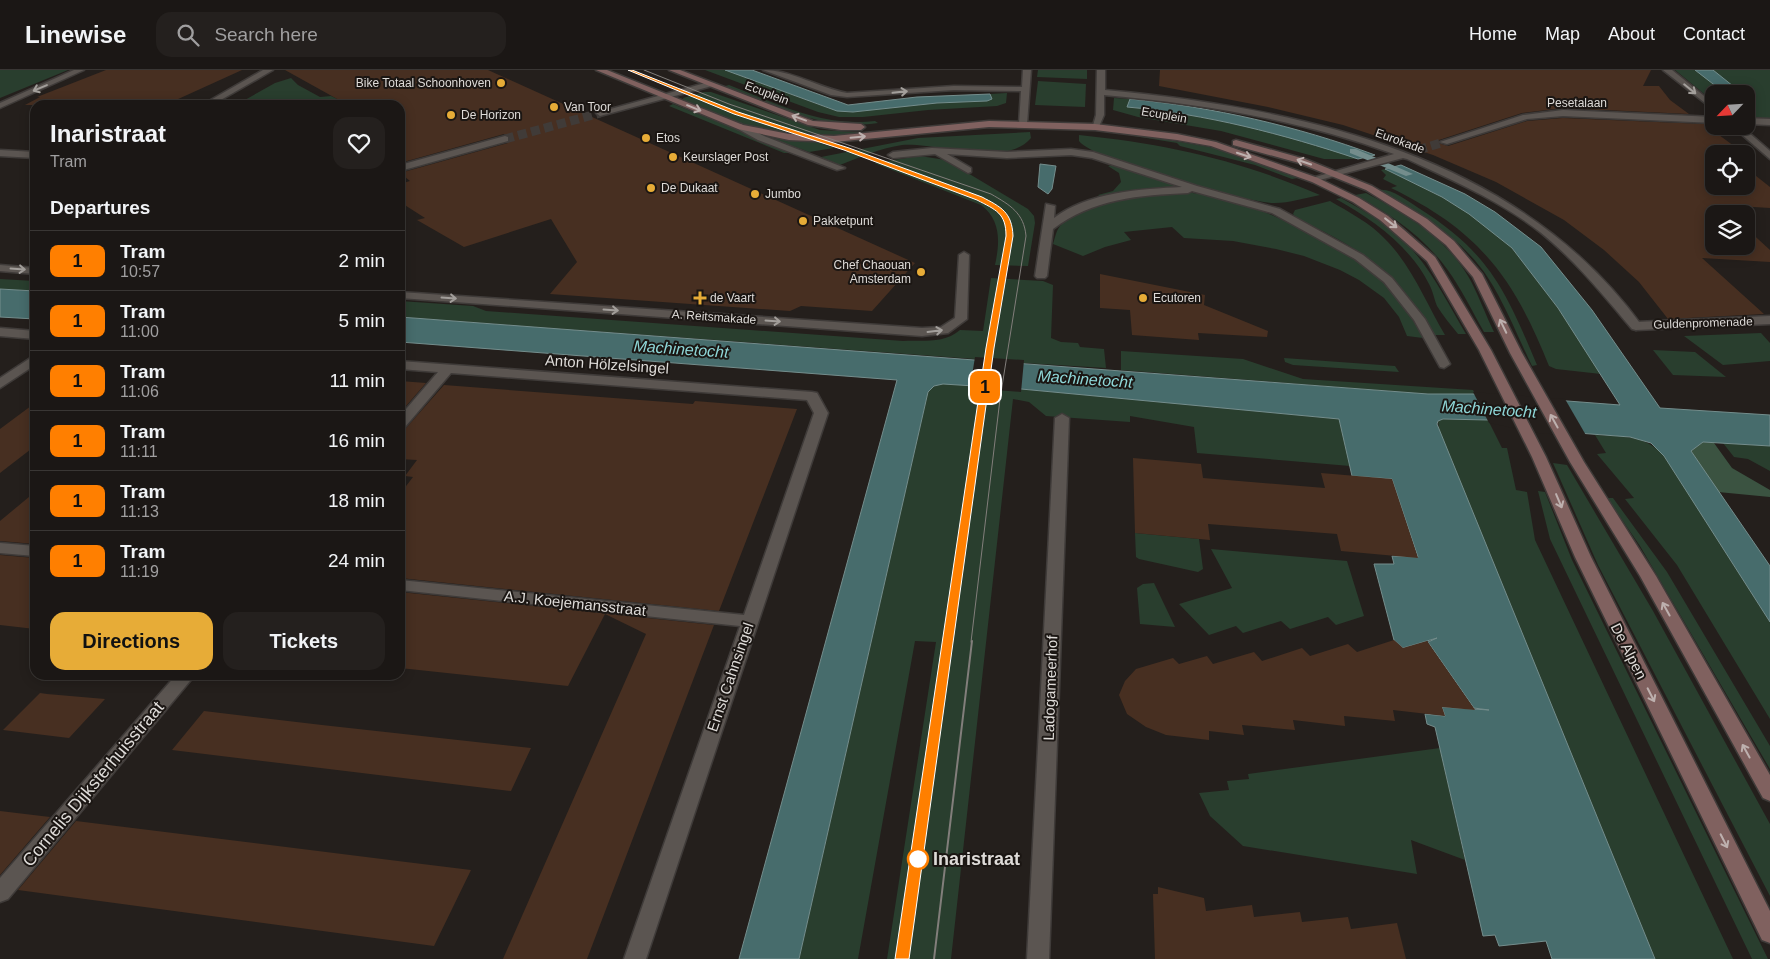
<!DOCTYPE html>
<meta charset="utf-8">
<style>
body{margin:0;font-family:Helvetica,sans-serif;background:#24201e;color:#f1f3f6;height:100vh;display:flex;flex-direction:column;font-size:19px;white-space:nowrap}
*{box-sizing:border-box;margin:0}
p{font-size:16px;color:#a09fa0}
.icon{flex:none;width:28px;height:28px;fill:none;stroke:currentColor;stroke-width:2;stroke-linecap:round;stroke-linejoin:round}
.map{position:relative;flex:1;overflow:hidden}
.panel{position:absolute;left:30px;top:30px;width:375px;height:580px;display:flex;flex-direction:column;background:#1b1715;border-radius:15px;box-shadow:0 2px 12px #0003,0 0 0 1px #393634}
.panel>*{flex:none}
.badge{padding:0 10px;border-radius:8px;font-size:18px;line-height:32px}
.needle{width:32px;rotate:245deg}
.tools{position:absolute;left:1705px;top:15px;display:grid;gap:10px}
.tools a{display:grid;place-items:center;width:50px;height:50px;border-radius:10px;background:#1b1715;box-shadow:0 2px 12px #0003,0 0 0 1px #393634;font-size:25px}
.map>.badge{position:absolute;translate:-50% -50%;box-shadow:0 0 0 2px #fff}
h2{padding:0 20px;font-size:19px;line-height:45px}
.round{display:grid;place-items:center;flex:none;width:52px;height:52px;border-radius:15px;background:#24201e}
.overview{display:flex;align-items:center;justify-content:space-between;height:85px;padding:0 20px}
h1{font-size:24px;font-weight:700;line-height:38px}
.button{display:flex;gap:10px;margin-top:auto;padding:10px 20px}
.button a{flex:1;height:58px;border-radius:15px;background:#e7ac37;color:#111;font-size:20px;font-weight:700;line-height:58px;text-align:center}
.button a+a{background:#24201e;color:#f1f3f6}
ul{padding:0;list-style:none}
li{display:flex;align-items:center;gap:15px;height:60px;padding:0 20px;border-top:1px solid #393634}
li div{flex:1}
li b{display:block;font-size:19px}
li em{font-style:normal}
li .badge{min-width:55px;font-weight:700;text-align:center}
header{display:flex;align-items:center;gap:30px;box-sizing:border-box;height:70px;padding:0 25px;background:#1b1715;border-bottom:1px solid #393634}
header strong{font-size:24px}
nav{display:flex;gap:28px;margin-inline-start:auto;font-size:18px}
.search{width:350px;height:45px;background:#24201e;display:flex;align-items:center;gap:12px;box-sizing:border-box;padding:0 18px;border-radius:15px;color:#a09fa0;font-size:19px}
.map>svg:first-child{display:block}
.green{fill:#293e2e}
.forest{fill:#3b5341}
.water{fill:#476c6c;stroke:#748d8c}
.pier{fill:#241f1c}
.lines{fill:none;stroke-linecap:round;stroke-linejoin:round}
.stream{fill:#748d8c;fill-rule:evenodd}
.building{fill:#472f21}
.minor-tunnel{stroke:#403b38;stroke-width:9;stroke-dasharray:9 4.5;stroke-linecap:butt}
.service-casing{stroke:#3f3b39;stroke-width:3}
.pedestrian-casing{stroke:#3f3b39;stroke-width:3}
.minor-casing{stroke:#3f3b39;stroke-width:3}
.secondary-casing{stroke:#3f3b39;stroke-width:3}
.service{fill:#5b5551;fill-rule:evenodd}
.pedestrian{fill:#5b5551;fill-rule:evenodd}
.minor{fill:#5b5551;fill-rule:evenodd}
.secondary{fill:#80615f;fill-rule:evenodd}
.tram-far1{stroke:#827e7b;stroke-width:1}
.tram{stroke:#827e7b;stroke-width:2}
.oneway{stroke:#a39f9b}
.oneway2{stroke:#bdb0ae}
.line{fill:#ff7f00;stroke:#fff}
.poi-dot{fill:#e7ac37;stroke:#1b1613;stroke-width:2}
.stop-dot{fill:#fff;stroke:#ff7f00;stroke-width:2.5}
.labels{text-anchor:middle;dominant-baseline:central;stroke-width:4;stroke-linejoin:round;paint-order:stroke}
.far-poi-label{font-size:12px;fill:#dedbd8;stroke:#1b1613;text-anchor:start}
.far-street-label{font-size:12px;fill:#dedbd8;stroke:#1b1613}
.street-label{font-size:15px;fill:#dedbd8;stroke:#1b1613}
.water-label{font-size:16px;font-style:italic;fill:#8ed6d7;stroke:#1b1613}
.near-street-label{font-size:18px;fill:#dedbd8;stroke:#1b1613}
.near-stop-label{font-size:18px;font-weight:bold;fill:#dedbd8;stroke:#1b1613;text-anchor:start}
</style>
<header>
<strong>Linewise</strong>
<div class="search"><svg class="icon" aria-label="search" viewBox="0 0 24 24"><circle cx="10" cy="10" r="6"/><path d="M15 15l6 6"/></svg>Search here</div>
<nav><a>Home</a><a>Map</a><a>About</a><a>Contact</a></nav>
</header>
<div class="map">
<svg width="1770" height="889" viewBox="0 0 1770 889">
<rect width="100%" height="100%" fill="#241f1c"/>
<g class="green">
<polygon points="0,0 68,0 0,28"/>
<polygon points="705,0 725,0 831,39 853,42 937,33 987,31 992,29 990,24 1007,23 1006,33 997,36 928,40 863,47 839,47 818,42"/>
<polygon points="1038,0 1087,0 1087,9 1037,7"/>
<polygon points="1675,0 1770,0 1770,49 1746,48 1746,24 1714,24 1714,32"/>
<polygon points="291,8 298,15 320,27 331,26 350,35 236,35 275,13"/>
<polygon points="1038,11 1086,14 1085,37 1035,35"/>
<path d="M729,15C777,34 823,57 875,51L878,53C823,61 774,36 725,16Z"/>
<polygon points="704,22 711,22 820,60 877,63 834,65 770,61 746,55 684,31 683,28"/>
<path d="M1114,28L1130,29L1127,37C1206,44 1284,64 1358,89H1324L1221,61L1138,47L1113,40Z"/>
<polygon points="673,34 746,63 755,69 796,83 784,83 669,36"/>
<path d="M1030,62L1031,68C1007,98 936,72 902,75C881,78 860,87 840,95L821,87L918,68Z"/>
<polygon points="1135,64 1215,78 1298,108 1292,109 1255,95 1180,76 1177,73 1134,66"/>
<path d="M1079,65C1167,74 1239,90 1320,125C1304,128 1287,134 1271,133C1240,130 1094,91 1079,71Z"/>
<polygon points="771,68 817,72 834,78 809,82"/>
<path d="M920,86L946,90L1028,139L1034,146L1035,153L1028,196L995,195C1000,172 1001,150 981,135L874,93Z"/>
<polygon points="1112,95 1174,115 1176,116 1102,128 1098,125 1113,121 1121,112 1119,103 1108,96"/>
<path d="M1385,99L1442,127L1470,144L1512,178L1558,238L1601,304L1556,299L1549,296C1513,206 1479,161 1391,118L1397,116L1383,109L1386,105L1381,100Z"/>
<path d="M1379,120C1391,118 1406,130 1417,137C1489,182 1505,219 1537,295L1532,296C1518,267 1500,222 1481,198C1454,163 1417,141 1379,120Z"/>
<path d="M1178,122C1233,124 1280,147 1327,173C1344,183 1363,193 1378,207C1396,224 1411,245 1423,268L1407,266L1399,247L1384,228L1359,210L1340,200L1304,186L1276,179L1233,171L1184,168L1172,157L1124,162L1131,170L1105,177L1083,186L1053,174C1055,168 1056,161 1060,156C1080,131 1148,126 1178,122Z"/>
<path d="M1366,123C1403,142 1446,168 1468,206C1478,223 1485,244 1494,262H1484C1472,241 1461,218 1447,199C1424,167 1389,143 1355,125Z"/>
<path d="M1341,128C1365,141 1389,155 1407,174C1432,200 1448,234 1466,264H1458C1451,255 1443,246 1437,236C1434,229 1433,221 1429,214C1410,176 1372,149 1336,129Z"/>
<path d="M1330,131C1349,142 1370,153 1385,169C1412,196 1426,233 1445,265H1431C1421,247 1411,229 1397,214C1371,185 1331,164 1297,149L1293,144L1295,140Z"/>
<path d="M991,208L1043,211L1053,215L1051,268L1061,272L1078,273L1080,277L1104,279L1106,298L1024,293L1022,319L1339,349L1350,396L1197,383L1194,357L1130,346V352L1046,346L1029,332L1013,329L951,889H887L936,572L915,571L858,889H799L928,322C934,309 959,315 970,315L975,289L400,247V231L473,236L486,241L903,271C923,270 944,274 960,260L983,261Z"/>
<polygon points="0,209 35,211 35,221 0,219"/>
<polygon points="1761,263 1770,273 1770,291 1723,295 1684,266"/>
<polygon points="1653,280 1695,282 1726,307 1673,305"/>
<polygon points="1121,281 1243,289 1303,309 1473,320 1475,324 1428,324 1121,300"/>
<polygon points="1284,288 1395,296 1399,302 1293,295 1285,292"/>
<polygon points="1443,349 1488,350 1502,378 1507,378 1516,420 1527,422 1535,470 1733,889 1655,889 1440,366 1438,351"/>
<path d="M1595,365C1624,367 1642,364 1664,385L1770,552V649L1677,495L1625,429L1634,428L1597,384L1606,383Z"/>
<polygon points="1723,373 1770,376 1770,401 1748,389 1734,387"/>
<polygon points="1553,393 1567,395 1653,541 1770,754 1770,826 1598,495"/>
<polygon points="1538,421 1545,422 1572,490 1768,889 1752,889 1550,469"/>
<polygon points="1607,428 1613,428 1667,502 1770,676 1770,699 1640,476"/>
<polygon points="1135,463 1199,469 1203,499 1198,502 1139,489 1136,487"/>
<polygon points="1211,479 1347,491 1364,546 1336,555 1328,547 1290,559 1281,551 1243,563 1236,556 1209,565 1179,534 1232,518"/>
<polygon points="1154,513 1175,557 1140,554 1137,518 1143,514"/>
<polygon points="1440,678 1465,790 1411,770 1417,804 1243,776 1210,746 1199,723 1229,720 1227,711 1249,709 1248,704"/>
</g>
<polygon class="forest" points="1703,372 1714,373 1732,398 1770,420 1770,427 1718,422 1691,381"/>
<g class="water">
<polygon points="725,0 752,0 848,35 917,27 990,24 992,29 987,31 937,33 853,42 837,41"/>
<polygon points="1695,0 1713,0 1743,24 1726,24"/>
<path d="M1130,29C1213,37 1297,56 1375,85L1358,89C1283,64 1206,44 1127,37Z"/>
<polygon points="1040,94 1056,96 1052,119 1048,124 1038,117"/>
<polygon points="1401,95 1465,124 1495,142 1541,177 1592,240 1660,338 1770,345 1770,376 1703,372 1691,381 1770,496 1770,552 1664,386 1651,373 1630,367 1539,360 1488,350 1443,349 1438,351 1437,354 1655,889 1552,889 1546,871 1499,876 1495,865 1483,866 1435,657 1427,654 1425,644 1445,646 1442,637 1489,640 1474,638 1428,572 1437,568 1403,578 1394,570 1374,494 1394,494 1392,486 1418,487 1392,409 1352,406 1339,349 1021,319 943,314 934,316 928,322 799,889 739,889 897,310 400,272 400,247 1428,324 1475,324 1620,335 1558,238 1512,178 1469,144 1442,127 1385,99"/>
<polygon points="0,219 35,221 35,249 0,247"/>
</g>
<g class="pier">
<polygon points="975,287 1024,290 1021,322 970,318"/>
<polygon points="1473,322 1565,329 1587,367 1538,363 1489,353"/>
</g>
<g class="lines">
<polygon class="stream" points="1350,79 1356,79 1413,104 1406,106 1350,83"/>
</g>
<g class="building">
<polygon points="106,0 242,0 165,35 25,35 40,27 37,27"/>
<polygon points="285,0 488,0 915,193 872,241 801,236 790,241 550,224 577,192 551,149 464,177 417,150 425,148 400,132 400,114 410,111 400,103 508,73 510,66 504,64 400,93 400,35 348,35"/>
<polygon points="1160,0 1651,0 1643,16 1659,16 1670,30 1689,44 1563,38 1522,43 1439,70 1438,73 1448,76 1527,51 1563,48 1704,54 1734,76 1720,75 1731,84 1714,84 1714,116 1746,116 1746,98 1770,117 1770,138 1722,135 1731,144 1714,144 1714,176 1746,176 1746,158 1770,180 1770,192 1702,188 1764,244 1668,249 1639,212 1604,180 1564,150 1496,112 1433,85 1343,55 1268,37 1159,16"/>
<polygon points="1100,204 1205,225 1204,235 1268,261 1267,267 1198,263 1199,270 1132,265 1130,240 1100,238"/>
<polygon points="400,311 426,313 400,343"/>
<polygon points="444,315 693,334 695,331 797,339 719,541 400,508 400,424 413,407 405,406 417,390 400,389 400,360 406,358"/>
<polygon points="35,333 35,376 0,403 0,359"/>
<polygon points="1133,388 1201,394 1203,408 1325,418 1321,403 1392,409 1418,488 1341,481 1337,464 1208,454 1210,470 1135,463"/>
<polygon points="35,422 35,474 0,471 0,451"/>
<polygon points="0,485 35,488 35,559 0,555"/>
<polygon points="400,522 714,555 587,889 503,889 646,564 605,544 568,616 400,598"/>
<polygon points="1394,570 1403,578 1427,571 1475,640 1442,637 1445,646 1393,640 1395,651 1344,646 1345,656 1293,650 1295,660 1242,655 1244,665 1209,661 1209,670 1166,665 1146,657 1127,644 1119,625 1125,611 1136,599 1173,588 1179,594 1207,586 1213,594 1254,582 1262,591 1302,578 1310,586 1348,574 1357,582"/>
<polygon points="40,623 47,624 105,629 69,668 3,660"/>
<polygon points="204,641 322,655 531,678 511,721 172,680"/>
<polygon points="0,741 50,747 0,805"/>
<polygon points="76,751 406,792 471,800 434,876 18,820"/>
<polygon points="1158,817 1204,828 1206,841 1252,835 1254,847 1300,842 1302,852 1348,847 1351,859 1397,853 1406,889 1155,889 1153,824 1158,824"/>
</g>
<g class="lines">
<g class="minor-tunnel">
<polyline points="505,69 600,43"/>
<polyline points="1418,80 1444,72"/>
</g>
<defs>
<polygon id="service" points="741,54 764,66 845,98 837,100 758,70 738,59 737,57"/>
<g id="pedestrian">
<path d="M932,78L1007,82L1071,79L1093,82L1197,116L1280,139L1363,185L1392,208L1425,249L1450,294L1444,298L1440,297L1414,250L1384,212L1355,189L1272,143L1192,121L1188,123C1140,125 1092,129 1053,159L1047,206L1045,208H1037L1035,206L1046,134L1055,136L1054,148C1088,122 1141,119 1182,117L1092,88L1071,85L1007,88L947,84L971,98V102L968,103L935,84L893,88L888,85L893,82Z"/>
<polygon points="1770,246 1770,254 1636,260 1630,256 1636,252"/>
</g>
<g id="minor">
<polygon points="74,0 84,0 0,38 0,33"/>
<polygon points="263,0 273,0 212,35 202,35"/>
<path d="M763,0C792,0 819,18 847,23L954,16L1022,17L1023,0H1031L1027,54L1023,57L1019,54L1021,21L954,20L847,27L831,25Z"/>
<path d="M1097,0H1105V20C1302,38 1519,86 1642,256L1636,260L1632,259C1603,225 1575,190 1540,162C1500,131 1452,110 1407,89L1403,88L1312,112V108L1394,84C1300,50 1204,34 1104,25V45L1098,59H1092L1096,45Z"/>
<polygon points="1663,0 1672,0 1714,34 1714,40"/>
<polygon points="709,12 713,14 712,16 600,46 596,43"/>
<polygon points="1563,40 1714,47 1714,53 1563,46 1527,49 1447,74 1440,72 1523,45"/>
<polygon points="1746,48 1770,49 1770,55 1746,54"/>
<polygon points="1732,56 1741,56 1770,81 1770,89"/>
<polygon points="505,66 508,67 508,71 400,101 400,95"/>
<polygon points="0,80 35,82 35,88 0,86"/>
<polygon points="964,182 969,185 967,249 948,263 922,266 400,228 400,222 922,258 941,257 955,248 959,185"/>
<polygon points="0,195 35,198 35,204 0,201"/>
<polygon points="0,258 35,261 35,269 0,266"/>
<polygon points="35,285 35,295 0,318 0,308"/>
<polygon points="400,291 812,322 817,323 828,343 646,889 624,889 740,556 400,520 400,510 744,545 814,343 807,330 451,303 405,357 400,358 400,346 438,302 400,299"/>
<polygon points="1062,344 1069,348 1049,889 1027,889 1055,348"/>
<polygon points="0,473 35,476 35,486 0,483"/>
<polygon points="176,605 195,605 8,829 0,832 0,808"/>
</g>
<g id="secondary">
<polygon points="596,0 607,0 743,55 789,64 834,66 989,51 1095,54 1177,64 1216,72 1318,108 1359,128 1388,146 1435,187 1491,280 1546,387 1591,487 1770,841 1770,873 1762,870 1575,487 1532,387 1479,280 1427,191 1380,150 1353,132 1312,112 1211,76 1177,70 1095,60 989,57 834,72 789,70 738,59"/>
<polygon points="669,0 680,0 813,51 861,54 865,57 861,60 841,60 808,55"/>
<polygon points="1236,70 1305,89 1372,116 1427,149 1454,171 1482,204 1522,283 1584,392 1656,506 1770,705 1770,731 1763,728 1640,506 1570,392 1510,283 1473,207 1446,175 1419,153 1366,120 1299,93 1233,75 1233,71"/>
</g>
</defs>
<use href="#service" class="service-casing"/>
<use href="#pedestrian" class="pedestrian-casing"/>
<use href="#minor" class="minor-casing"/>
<use href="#secondary" class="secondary-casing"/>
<use href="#service" class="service"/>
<use href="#pedestrian" class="pedestrian"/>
<use href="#minor" class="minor"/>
<use href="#secondary" class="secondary"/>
<g class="tram-far1">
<polyline points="630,0 649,8"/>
<path d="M644,0L729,34L991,124C1010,135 1024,143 1026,166L1000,329L971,572"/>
<path d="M948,572L990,278L1009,166C1005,133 981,128 954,119"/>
</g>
<g class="tram">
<polyline points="902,889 948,571"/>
<polyline points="934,889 972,571"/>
</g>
</g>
<defs><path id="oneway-shaft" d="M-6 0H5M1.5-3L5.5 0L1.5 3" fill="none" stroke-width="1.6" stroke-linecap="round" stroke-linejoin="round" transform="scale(1.25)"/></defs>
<g class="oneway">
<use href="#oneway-shaft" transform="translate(40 18) rotate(157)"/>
<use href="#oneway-shaft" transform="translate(1690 19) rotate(39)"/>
<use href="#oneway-shaft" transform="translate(900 22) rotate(-6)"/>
<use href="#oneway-shaft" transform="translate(18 199) rotate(4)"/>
<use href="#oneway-shaft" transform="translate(449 228) rotate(4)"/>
<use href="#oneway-shaft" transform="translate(611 240) rotate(4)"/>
<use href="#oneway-shaft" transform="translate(773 251) rotate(4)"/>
<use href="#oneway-shaft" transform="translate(935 261) rotate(-7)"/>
</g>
<g class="oneway2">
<use href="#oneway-shaft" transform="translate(694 38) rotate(22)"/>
<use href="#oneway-shaft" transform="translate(799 48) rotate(-160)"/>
<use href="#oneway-shaft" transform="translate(858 67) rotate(-5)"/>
<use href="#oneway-shaft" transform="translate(1244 85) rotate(18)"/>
<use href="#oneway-shaft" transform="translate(1304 92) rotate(-161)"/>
<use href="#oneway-shaft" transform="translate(1391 153) rotate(38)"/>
<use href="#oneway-shaft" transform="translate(1503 256) rotate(-116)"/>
<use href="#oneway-shaft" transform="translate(1554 351) rotate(-119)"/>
<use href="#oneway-shaft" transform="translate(1559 431) rotate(67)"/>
<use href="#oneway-shaft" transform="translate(1666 539) rotate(-119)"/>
<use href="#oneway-shaft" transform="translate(1651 625) rotate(63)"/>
<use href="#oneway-shaft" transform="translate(1746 681) rotate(-119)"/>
<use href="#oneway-shaft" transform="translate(1724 771) rotate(63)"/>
</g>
<path class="line" d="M628,0H632L738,42L849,78L982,127C1001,137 1012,142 1013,166L994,278L909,889H895L986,278L1006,166C1006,143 996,140 977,130L844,80L734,44Z"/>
<g class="poi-dot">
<circle cx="501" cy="13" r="5"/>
<circle cx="554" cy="37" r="5"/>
<circle cx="451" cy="45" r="5"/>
<circle cx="646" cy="68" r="5"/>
<circle cx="673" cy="87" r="5"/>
<circle cx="651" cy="118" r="5"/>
<circle cx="755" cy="124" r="5"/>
<circle cx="803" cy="151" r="5"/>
<circle cx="921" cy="202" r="5"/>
<path d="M697.5 220.5h5v5h5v5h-5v5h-5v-5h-5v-5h5z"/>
<circle cx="1143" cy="228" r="5"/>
</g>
<circle class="stop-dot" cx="918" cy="789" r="10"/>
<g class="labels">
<g class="far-poi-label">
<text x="491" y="13" text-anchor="end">Bike Totaal Schoonhoven</text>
<text x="564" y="37">Van Toor</text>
<text x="461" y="45">De Horizon</text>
<text x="656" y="68">Etos</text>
<text x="683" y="87">Keurslager Post</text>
<text x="661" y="118">De Dukaat</text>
<text x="765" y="124">Jumbo</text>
<text x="813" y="151">Pakketpunt</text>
<text x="911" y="195" text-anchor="end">Chef Chaouan<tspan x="911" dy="14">Amsterdam</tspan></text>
<text x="710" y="228">de Vaart</text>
<text x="1153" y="228">Ecutoren</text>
</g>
<g class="far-street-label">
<text transform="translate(767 23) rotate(21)">Ecuplein</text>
<text x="1577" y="33">Pesetalaan</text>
<text transform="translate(1164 45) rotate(10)">Ecuplein</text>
<text transform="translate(1400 71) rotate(20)">Eurokade</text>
<text transform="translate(714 247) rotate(4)">A. Reitsmakade</text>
<text transform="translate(1703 253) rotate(-2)">Guldenpromenade</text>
</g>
<g class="street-label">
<text transform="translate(607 294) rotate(4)">Anton Hölzelsingel</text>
<text transform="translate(575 533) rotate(6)">A.J. Koejemansstraat</text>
<text transform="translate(1629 581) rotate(63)">De Alpen</text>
<text transform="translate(730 607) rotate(-71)">Ernst Cahnsingel</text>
<text transform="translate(1050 618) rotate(-88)">Ladogameerhof</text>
</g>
<g class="water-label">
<text transform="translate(681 279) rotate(4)">Machinetocht</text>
<text transform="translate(1085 309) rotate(4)">Machinetocht</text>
<text transform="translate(1489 339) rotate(4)">Machinetocht</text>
</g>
<g class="near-street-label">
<text transform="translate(93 714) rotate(-50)">Cornelis Dijksterhuisstraat</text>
</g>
<g class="near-stop-label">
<text x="933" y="789">Inaristraat</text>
</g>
</g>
</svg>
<div class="tools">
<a><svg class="needle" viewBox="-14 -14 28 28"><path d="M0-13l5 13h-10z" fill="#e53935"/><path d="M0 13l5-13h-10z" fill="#a09fa0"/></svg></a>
<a><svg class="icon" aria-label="locate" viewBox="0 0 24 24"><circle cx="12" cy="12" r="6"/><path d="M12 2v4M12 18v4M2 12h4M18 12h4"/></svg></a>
<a><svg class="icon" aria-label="layers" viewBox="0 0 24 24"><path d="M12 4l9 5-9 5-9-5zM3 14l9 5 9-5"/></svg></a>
</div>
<b class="badge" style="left:985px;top:317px;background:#ff7f00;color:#111">1</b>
<section class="panel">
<div class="overview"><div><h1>Inaristraat</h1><p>Tram</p></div><a class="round"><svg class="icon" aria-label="heart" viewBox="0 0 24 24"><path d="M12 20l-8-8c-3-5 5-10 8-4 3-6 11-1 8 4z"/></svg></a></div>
<h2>Departures</h2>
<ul>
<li><span class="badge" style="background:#ff7f00;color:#111">1</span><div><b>Tram</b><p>10:57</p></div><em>2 min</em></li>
<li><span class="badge" style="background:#ff7f00;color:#111">1</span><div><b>Tram</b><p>11:00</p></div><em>5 min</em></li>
<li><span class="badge" style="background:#ff7f00;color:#111">1</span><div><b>Tram</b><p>11:06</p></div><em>11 min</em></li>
<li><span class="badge" style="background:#ff7f00;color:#111">1</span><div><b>Tram</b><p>11:11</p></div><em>16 min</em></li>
<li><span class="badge" style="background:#ff7f00;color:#111">1</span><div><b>Tram</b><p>11:13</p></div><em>18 min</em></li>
<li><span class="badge" style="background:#ff7f00;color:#111">1</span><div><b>Tram</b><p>11:19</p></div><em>24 min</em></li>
</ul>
<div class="button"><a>Directions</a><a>Tickets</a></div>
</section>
</div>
